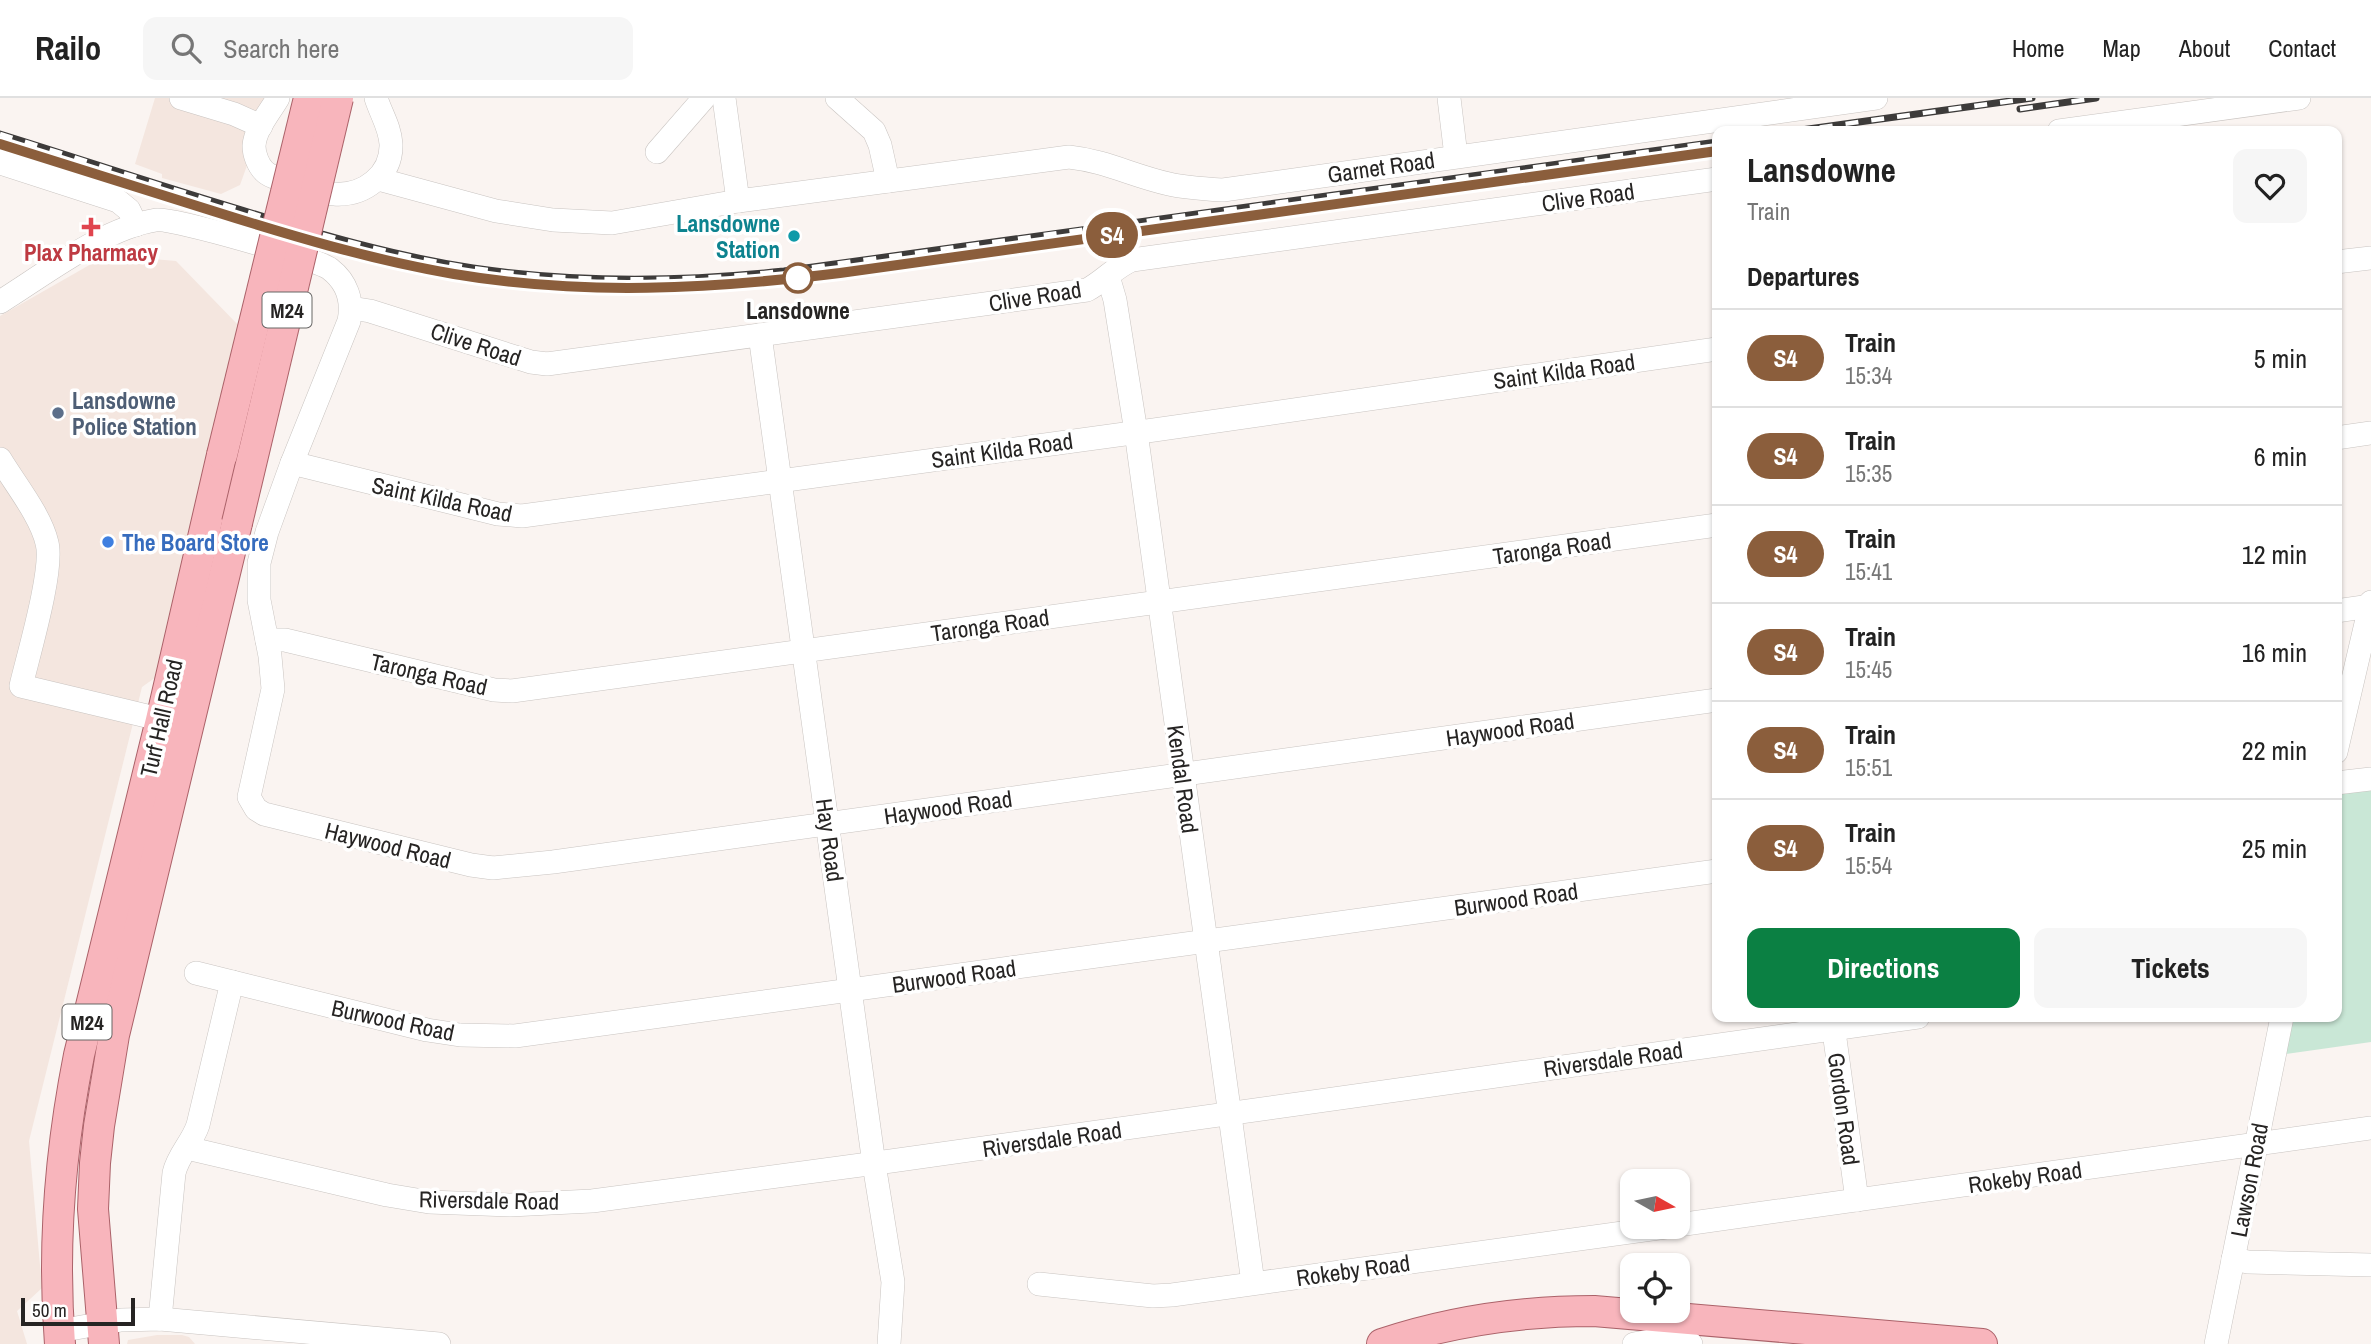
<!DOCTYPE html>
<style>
body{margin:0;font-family:"Archivo Narrow",sans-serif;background:#f6f6f6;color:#222;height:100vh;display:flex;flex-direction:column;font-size:26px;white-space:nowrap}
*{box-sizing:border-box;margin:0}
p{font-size:23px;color:#767676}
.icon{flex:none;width:38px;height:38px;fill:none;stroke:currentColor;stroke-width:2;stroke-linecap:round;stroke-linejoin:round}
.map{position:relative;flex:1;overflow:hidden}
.sheet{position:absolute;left:1712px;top:28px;width:630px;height:896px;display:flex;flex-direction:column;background:#fff;border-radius:14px;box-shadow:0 2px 5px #0004}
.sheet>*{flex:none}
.badge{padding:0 14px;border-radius:23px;font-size:24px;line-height:46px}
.needle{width:46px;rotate:99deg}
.fabs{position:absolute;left:1620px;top:1071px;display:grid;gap:14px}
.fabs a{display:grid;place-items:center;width:70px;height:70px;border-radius:14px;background:#fff;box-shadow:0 2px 5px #0004;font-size:35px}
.scale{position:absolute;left:21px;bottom:18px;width:114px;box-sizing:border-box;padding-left:7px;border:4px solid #262423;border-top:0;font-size:19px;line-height:24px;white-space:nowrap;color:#262423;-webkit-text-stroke:5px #fff;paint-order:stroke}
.map>.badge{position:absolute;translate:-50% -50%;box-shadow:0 0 0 4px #fff}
h2{padding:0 35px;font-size:26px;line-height:63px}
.round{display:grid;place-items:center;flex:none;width:74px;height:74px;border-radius:14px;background:#f6f6f6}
.headline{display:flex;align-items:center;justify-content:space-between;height:119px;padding:0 35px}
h1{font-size:33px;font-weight:700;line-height:52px}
.cta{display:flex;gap:14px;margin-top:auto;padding:14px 35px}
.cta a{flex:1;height:80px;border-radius:14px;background:#0b8043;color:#fff;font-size:28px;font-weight:700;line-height:80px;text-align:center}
.cta a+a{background:#f6f6f6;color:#222}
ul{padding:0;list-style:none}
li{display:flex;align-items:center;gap:21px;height:98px;padding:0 35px;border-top:2px solid #e0e0e0}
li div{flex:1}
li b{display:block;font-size:26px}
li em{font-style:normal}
li .badge{min-width:77px;font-weight:700;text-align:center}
header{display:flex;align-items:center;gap:42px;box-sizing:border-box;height:98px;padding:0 35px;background:#fff;border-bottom:2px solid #e0e0e0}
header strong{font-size:33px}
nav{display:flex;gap:38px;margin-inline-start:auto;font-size:24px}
.search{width:490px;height:63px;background:#f6f6f6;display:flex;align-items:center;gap:18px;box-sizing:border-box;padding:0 24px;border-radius:14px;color:#767676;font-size:26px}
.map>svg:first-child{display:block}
.built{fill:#f4e6df}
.green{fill:#c9e7d6}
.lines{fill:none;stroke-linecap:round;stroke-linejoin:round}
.minor-casing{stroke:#c9c4c1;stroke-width:24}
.major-casing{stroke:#ab6269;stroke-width:32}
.minor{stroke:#fff;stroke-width:23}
.major{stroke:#f8b5bc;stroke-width:30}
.rail-casing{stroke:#3d3b3a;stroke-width:7}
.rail{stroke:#fff;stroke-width:4.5;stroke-dasharray:13;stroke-linecap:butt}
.major-bridge-casing{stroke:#ab6269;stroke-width:32;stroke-linecap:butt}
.major-bridge{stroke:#f8b5bc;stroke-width:30}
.line-casing{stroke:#fff;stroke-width:16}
.line{stroke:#8b5e3c;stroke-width:10}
.health-dot{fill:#e0444e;stroke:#fff;stroke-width:2.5}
.culture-dot{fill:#0f9aa8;stroke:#fff;stroke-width:2.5}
.stop-dot{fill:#fff;stroke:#8b5e3c;stroke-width:3.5}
.service-dot{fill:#5c6f8a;stroke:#fff;stroke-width:2.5}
.shop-dot{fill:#3f7fe0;stroke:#fff;stroke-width:2.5}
.labels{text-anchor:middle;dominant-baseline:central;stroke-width:7;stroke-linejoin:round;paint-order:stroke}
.shield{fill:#fff;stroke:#676665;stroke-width:2}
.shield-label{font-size:21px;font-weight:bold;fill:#262423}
.street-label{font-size:23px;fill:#262423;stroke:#fff}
.culture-label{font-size:23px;font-weight:bold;fill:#0d838f;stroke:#fff;text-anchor:end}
.health-label{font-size:23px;font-weight:bold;fill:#be3a42;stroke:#fff}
.stop-label{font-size:23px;font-weight:bold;fill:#262423;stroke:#fff}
.service-label{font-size:23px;font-weight:bold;fill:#4e5e75;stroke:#fff;text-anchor:start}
.shop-label{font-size:23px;font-weight:bold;fill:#366cbe;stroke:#fff;text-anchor:start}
</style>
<header>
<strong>Railo</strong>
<div class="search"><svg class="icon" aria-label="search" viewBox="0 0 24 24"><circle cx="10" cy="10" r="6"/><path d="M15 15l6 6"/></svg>Search here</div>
<nav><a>Home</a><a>Map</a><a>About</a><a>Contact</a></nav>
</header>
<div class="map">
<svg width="2371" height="1246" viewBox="0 0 2371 1246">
<rect width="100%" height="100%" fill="#faf4f1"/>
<g class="built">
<polygon points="155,0 278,0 254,48 240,87 221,96 162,80 162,76 135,66"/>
<polygon points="107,157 176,163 240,229 156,579 142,589 29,1043 42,1190 17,1213 27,1246 0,1246 0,218"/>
<polygon points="157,1237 182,1237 189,1239 195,1246 127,1246 128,1242"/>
</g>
<polygon class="green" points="2371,688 2371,944 2286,956 2293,919 2336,919 2336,704 2338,696 2342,693"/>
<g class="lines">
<defs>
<g id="minor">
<polyline points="181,0 234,16 261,28"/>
<path d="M278,0C270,14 255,31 254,48C254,56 258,67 264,73C271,80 284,82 293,85C306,89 320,96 334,96C364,98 392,77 391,46C390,29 381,16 376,0"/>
<polyline points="724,0 738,103"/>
<polyline points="837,0 874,33 880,47 888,83"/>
<polyline points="1449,0 1456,58"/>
<polyline points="2059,33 2299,0"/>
<polyline points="657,54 704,0"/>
<polyline points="0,65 118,103 129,112 136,127"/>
<path d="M378,81L496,113L553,122L612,125L738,103L1069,59C1106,63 1133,78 1169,86C1186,90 1205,91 1223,92L1876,0"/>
<polyline points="2336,164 2371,160"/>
<polyline points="1108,178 1115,202 1136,334 1253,1185"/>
<path d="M0,204C45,176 104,130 156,122C171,119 317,161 330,171C347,184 353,203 349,223L292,365L267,434L259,465V502L270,558L273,591L249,699L256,711L264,716L471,767L493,770L553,764L1717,602"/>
<path d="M351,210L370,213L531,264L547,266L1087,192C1104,183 1115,169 1132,162L1717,81"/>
<polyline points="760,237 874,1066 893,1184 889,1246"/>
<polyline points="2336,340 2371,335"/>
<path d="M0,361C15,386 41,418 47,445C54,471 28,558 21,588L176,625"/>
<polyline points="292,365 498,416 522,418 1154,332 1717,251"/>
<polyline points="2336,513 2371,508"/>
<polyline points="267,542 285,542 494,592 512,593 1717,427"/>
<polyline points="2336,654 2371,504"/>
<polyline points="2336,685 2371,681"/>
<polyline points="196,875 427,932 460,937 515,938 1717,773"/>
<polyline points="1832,919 1857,1102"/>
<polyline points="187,1050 387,1097 429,1104 510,1107 592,1103 891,1063 1918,919"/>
<polyline points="1678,1127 2371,1030"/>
<polyline points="2233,1161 2248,1164 2371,1167"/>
<polyline points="1039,1186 1153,1198 1172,1197 1666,1129"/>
<path d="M160,1221L174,1075C178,1057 192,1045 198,1027L232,884"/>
<polyline points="59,1233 121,1222 160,1221 439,1246"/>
<polyline points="1634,1246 1655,1242 1691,1246"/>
<polyline points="2216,1246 2282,919"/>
</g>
<g id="major">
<path d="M60,1246C52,1148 60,1053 79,957L161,622L222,357"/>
<polyline points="104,1246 93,1111 95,1065 99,1028 114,937 237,425"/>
<path d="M1382,1246C1451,1223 1522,1213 1594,1213L1982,1246"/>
</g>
</defs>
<use href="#minor" class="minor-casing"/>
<use href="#major" class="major-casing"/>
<use href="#minor" class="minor"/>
<use href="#major" class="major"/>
<defs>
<g id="rail">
<polyline points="2020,11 2096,0"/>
<polyline points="1794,33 2032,0"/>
<path d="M0,36C81,61 161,88 242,112C318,136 394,158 473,170C577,185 680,184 784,173L1717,44"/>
</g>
</defs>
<use href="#rail" class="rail-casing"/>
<use href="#rail" class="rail"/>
<defs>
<g id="major-bridge">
<polyline points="222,357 309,0"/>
<polyline points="237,425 338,0"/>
</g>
</defs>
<use href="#major-bridge" class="major-bridge-casing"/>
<use href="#major-bridge" class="major-bridge"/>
</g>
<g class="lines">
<defs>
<path id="line" d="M0,46C71,68 142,90 213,113C292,138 372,162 454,176C583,198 711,191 840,175L1717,53"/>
</defs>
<use href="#line" class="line-casing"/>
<use href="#line" class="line"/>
</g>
<path class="health-dot" d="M87.5 118.5h7v7h7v7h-7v7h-7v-7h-7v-7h7z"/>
<circle class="culture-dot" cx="794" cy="138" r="7"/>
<circle class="stop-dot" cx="798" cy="180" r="14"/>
<circle class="service-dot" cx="58" cy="315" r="7"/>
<circle class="shop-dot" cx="108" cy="444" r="7"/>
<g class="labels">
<g class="shield">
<rect x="262.5" y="194.5" width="49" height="35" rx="5"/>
<rect x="62.5" y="906.5" width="49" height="35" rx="5"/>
</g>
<g class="shield-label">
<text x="287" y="212">M24</text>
<text x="87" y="924">M24</text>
</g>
<g class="street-label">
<text transform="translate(1381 69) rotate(-8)">Garnet Road</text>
<text transform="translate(1588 99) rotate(-8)">Clive Road</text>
<text transform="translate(1035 198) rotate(-9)">Clive Road</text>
<text transform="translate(476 246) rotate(18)">Clive Road</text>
<text transform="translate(1564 273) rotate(-8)">Saint Kilda Road</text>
<text transform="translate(1002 352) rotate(-8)">Saint Kilda Road</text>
<text transform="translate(442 401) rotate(12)">Saint Kilda Road</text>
<text transform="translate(1552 450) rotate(-8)">Taronga Road</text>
<text transform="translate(990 527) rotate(-8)">Taronga Road</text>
<text transform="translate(429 576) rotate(13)">Taronga Road</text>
<text transform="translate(161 620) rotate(-77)">Turf Hall Road</text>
<text transform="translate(1510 631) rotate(-8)">Haywood Road</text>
<text transform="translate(1183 681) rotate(82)">Kendal Road</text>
<text transform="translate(948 709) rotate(-8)">Haywood Road</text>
<text transform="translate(830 742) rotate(82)">Hay Road</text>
<text transform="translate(388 747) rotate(14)">Haywood Road</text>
<text transform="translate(1516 801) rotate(-8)">Burwood Road</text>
<text transform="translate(954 878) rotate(-8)">Burwood Road</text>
<text transform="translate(393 922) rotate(12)">Burwood Road</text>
<text transform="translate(1613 961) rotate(-8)">Riversdale Road</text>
<text transform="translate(1844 1011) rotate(82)">Gordon Road</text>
<text transform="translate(1052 1041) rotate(-8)">Riversdale Road</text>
<text transform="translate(2025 1079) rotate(-8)">Rokeby Road</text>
<text transform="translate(2249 1082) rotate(-79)">Lawson Road</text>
<text transform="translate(489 1102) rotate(1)">Riversdale Road</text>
<text transform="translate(1353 1172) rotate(-8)">Rokeby Road</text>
</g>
<g class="culture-label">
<text x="780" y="125">Lansdowne<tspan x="780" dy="26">Station</tspan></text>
</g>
<g class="health-label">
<text x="91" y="154">Plax Pharmacy</text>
</g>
<g class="stop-label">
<text x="798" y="212">Lansdowne</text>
</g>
<g class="service-label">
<text x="72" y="302">Lansdowne<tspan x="72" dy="26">Police Station</tspan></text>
</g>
<g class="shop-label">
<text x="122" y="444">The Board Store</text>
</g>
</g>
</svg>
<div class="fabs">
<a><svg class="needle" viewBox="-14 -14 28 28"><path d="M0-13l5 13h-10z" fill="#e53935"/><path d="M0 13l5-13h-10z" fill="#767676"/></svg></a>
<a><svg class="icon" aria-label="locate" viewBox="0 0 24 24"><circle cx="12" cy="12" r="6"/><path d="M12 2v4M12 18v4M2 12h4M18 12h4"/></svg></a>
</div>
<div class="scale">50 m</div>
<b class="badge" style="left:1112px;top:137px;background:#8b5e3c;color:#fff">S4</b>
<section class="sheet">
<div class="headline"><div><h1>Lansdowne</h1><p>Train</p></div><a class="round"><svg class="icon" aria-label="heart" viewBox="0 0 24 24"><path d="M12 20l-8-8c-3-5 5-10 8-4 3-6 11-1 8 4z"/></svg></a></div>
<h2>Departures</h2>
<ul>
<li><span class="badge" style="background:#8b5e3c;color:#fff">S4</span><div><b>Train</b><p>15:34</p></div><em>5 min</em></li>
<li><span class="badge" style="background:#8b5e3c;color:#fff">S4</span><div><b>Train</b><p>15:35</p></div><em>6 min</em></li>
<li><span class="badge" style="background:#8b5e3c;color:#fff">S4</span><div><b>Train</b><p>15:41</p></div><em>12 min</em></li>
<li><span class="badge" style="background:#8b5e3c;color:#fff">S4</span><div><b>Train</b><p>15:45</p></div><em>16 min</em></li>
<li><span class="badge" style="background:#8b5e3c;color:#fff">S4</span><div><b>Train</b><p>15:51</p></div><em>22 min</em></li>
<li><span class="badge" style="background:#8b5e3c;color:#fff">S4</span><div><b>Train</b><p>15:54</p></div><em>25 min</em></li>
</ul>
<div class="cta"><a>Directions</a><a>Tickets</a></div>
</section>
</div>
